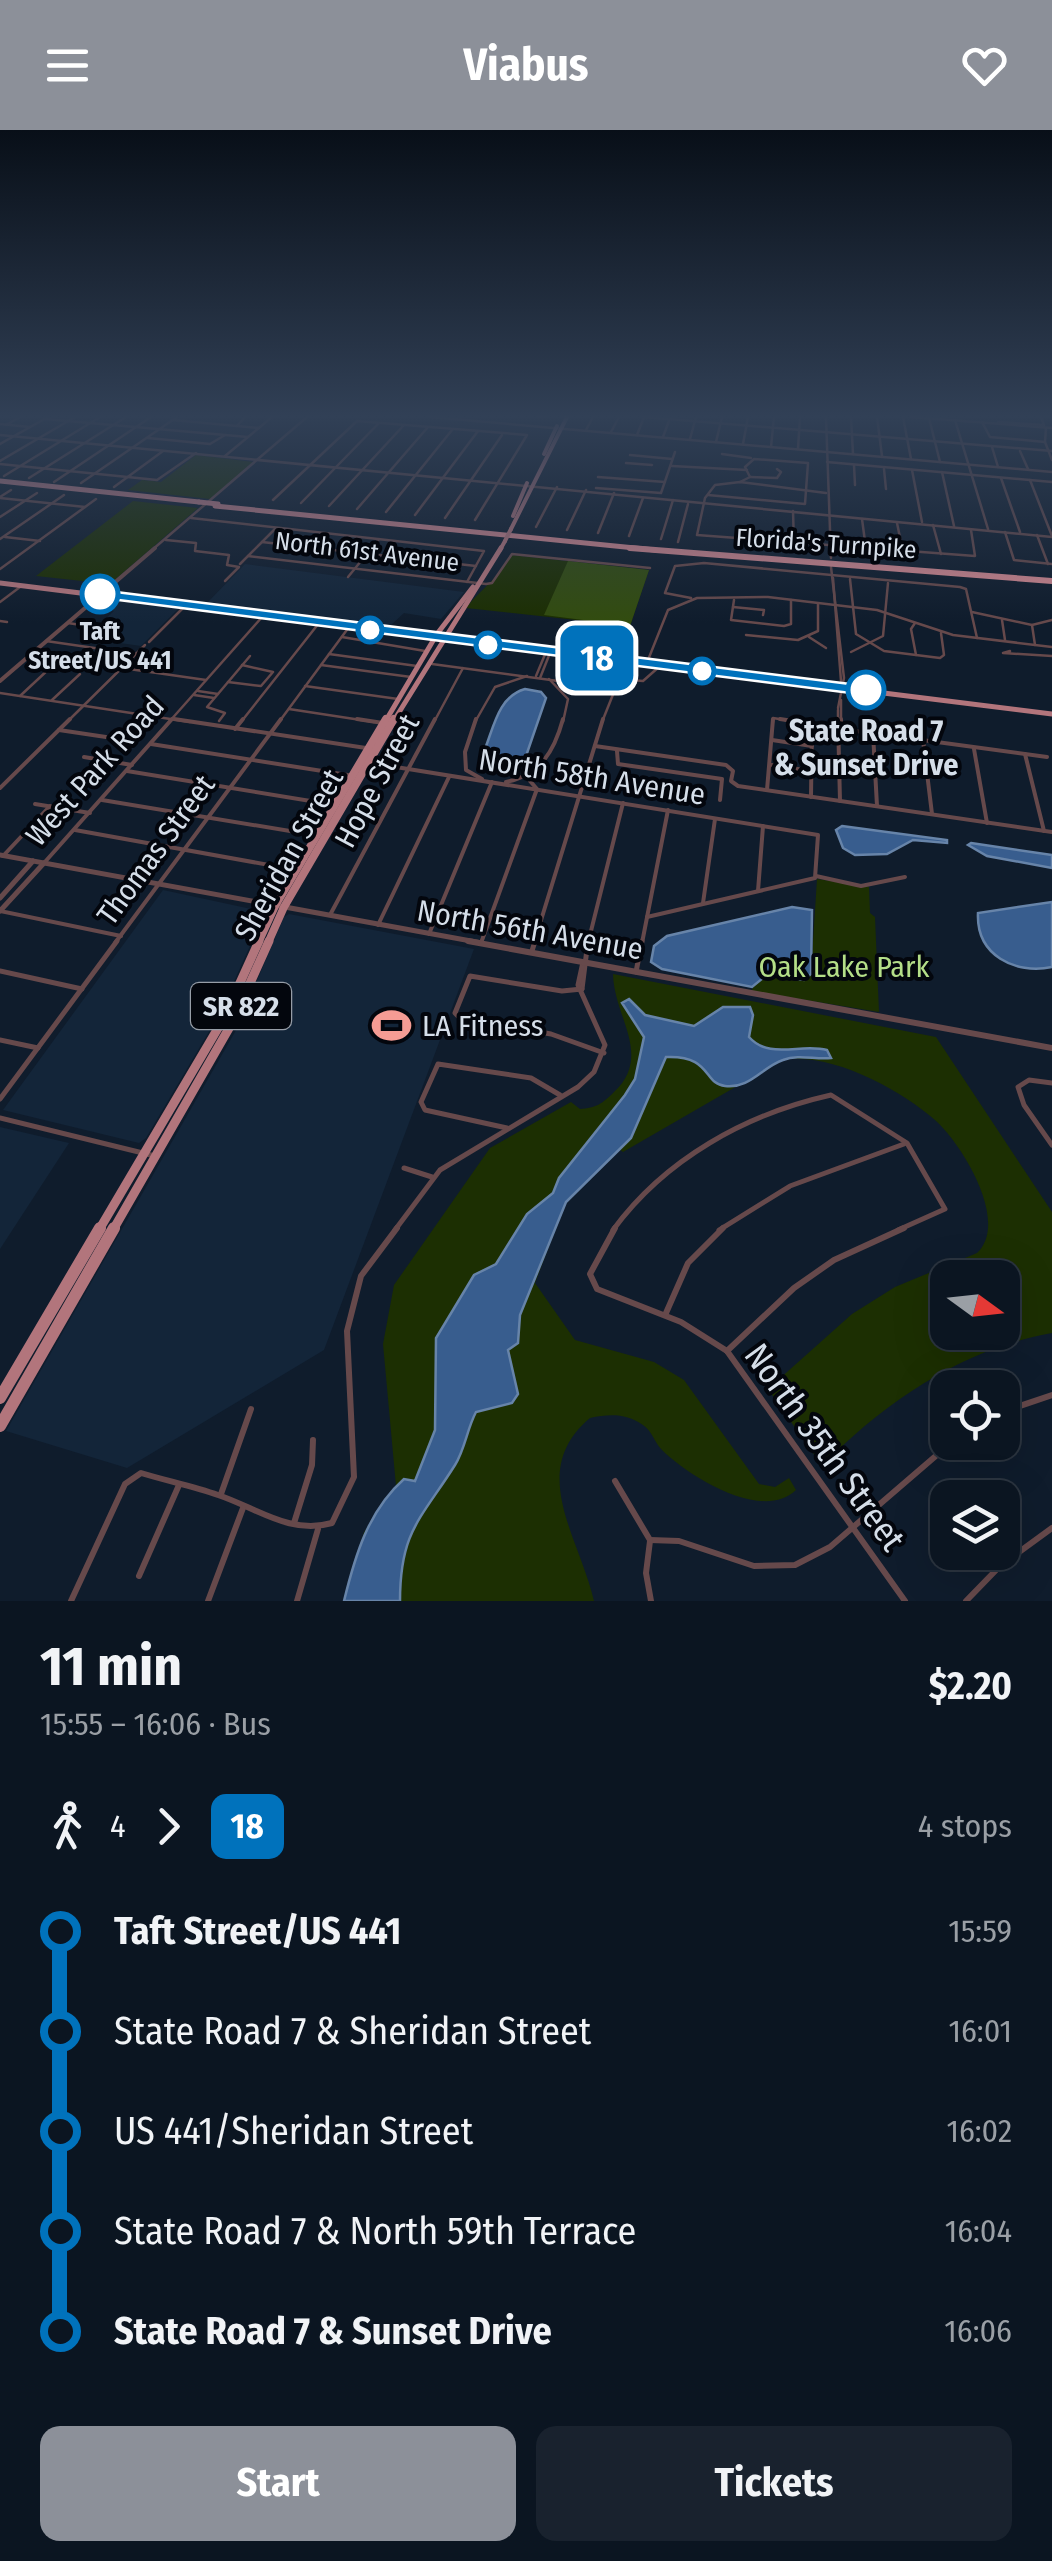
<!DOCTYPE html>
<meta charset="utf-8">
<style>
body{margin:0;font-family:"Fira Sans Condensed",sans-serif;background:#19222e;color:#f1f3f6;height:100vh;display:flex;flex-direction:column;font-size:38px;white-space:nowrap}
*{box-sizing:border-box;margin:0}
p{font-size:32px;color:#9a9fa5}
.icon{flex:none;width:55px;height:55px;fill:none;stroke:currentColor;stroke-width:2;stroke-linecap:round;stroke-linejoin:round}
.map{position:relative;height:1471px;overflow:hidden}
.drawer{display:flex;flex-direction:column;background:#0b1521;flex:1}
.drawer>*{flex:none}
.badge{padding:0 20px;border-radius:15px;font-size:35px;line-height:65px}
.needle{width:65px;rotate:105deg}
.tools{position:absolute;left:930px;top:1130px;display:grid;gap:20px}
.tools a{display:grid;place-items:center;width:90px;height:90px;border-radius:20px;background:#0b1521;box-shadow:0 10px 40px #0002,0 0 0 2px #2b343f;font-size:50px}
.map>.badge{position:absolute;translate:-50% -50%;box-shadow:0 0 0 5px #fff}
.legs{display:flex;align-items:center;gap:15px;height:110px;padding:0 40px;font-size:32px}
.legs p{margin-inline-start:auto}
.summary{display:flex;align-items:center;justify-content:space-between;height:170px;padding:0 40px}
h1{font-size:55px;font-weight:700;line-height:75px}
.cta{display:flex;gap:20px;margin-top:auto;padding:20px 40px}
.cta a{flex:1;height:115px;border-radius:20px;background:#8c9099;color:#fff;font-size:40px;font-weight:700;line-height:115px;text-align:center}
.cta a+a{background:#19222e;color:#f1f3f6}
ul{padding:0 40px;list-style:none}
li{display:flex;align-items:center;gap:35px;height:100px;font-size:38px}
li i{display:grid;place-items:center;width:15px;height:100%;margin:0 12px;background:currentColor}
li i::after{content:'';width:25px;height:25px;margin:-12px;border:8px solid;border-radius:50%;background:#0b1521}
li p{margin-inline-start:auto}
li:first-child i{background:linear-gradient(#0000 50%,currentColor 0)}
li:last-child i{background:linear-gradient(currentColor 50%,#0000 0)}
header{display:flex;justify-content:space-between;align-items:center;height:130px;padding:0 40px;background:#8c9099;color:#fff;font-size:45px;font-weight:700}
.map>svg:first-child{display:block}
.built{fill:#132539}
.green{fill:#1c2f02;fill-rule:evenodd}
.forest{fill:#324c0f}
.water{fill:#385d8e;stroke:#6784a9;stroke-width:2.5}
.lines{fill:none;stroke-linecap:round;stroke-linejoin:round}
.minor-far3{stroke:#66494b;stroke-width:2.5}
.minor-far2{stroke:#66494b;stroke-width:4}
.minor-far1{stroke:#66494b;stroke-width:5}
.minor{stroke:#66494b;stroke-width:6}
.tertiary-far3{stroke:#66494b;stroke-width:2.5}
.tertiary-far2{stroke:#66494b;stroke-width:4}
.tertiary-far1{stroke:#66494b;stroke-width:5}
.tertiary{stroke:#66494b;stroke-width:6}
.primary-far4{stroke:#b2757c;stroke-width:4}
.primary-far3{stroke:#b2757c;stroke-width:5}
.primary-far2{stroke:#b2757c;stroke-width:8}
.primary-far1{stroke:#b2757c;stroke-width:9}
.primary{stroke:#b2757c;stroke-width:12}
.motorway-far1{stroke:#d0878f;stroke-width:5}
.motorway{stroke:#d0878f;stroke-width:6}
.primary-bridge{stroke:#b2757c;stroke-width:4}
.motorway-bridge{stroke:#d0878f;stroke-width:5}
.line-1{fill:#0072bc;stroke:#fff;stroke-width:2.5}
.stop-1-dot{fill:#fff;stroke:#0072bc;stroke-width:5}
.labels{text-anchor:middle;dominant-baseline:central;stroke-width:8;stroke-linejoin:round;paint-order:stroke}
.far-street-label{font-size:25px;fill:#d5dee9;stroke:#03060d}
.far-stop-label{font-size:25px;font-weight:bold;fill:#d5dee9;stroke:#03060d}
.shield{fill:#03060d;stroke:#969da7;stroke-width:2.5}
.shield-label{font-size:28px;font-weight:bold;fill:#d5dee9}
.stop-label{font-size:30px;font-weight:bold;fill:#d5dee9;stroke:#03060d}
.street-label{font-size:30px;fill:#d5dee9;stroke:#03060d}
.park-label{font-size:30px;fill:#b4de88;stroke:#03060d}
.poi-label{font-size:30px;fill:#d5dee9;stroke:#03060d;text-anchor:start}
.near-street-label{font-size:35px;fill:#d5dee9;stroke:#03060d}
</style>
<header><svg class="icon" aria-label="menu" viewBox="0 0 24 24"><path d="M4 6h16M4 12h16M4 18h16"/></svg>Viabus<svg class="icon" aria-label="heart" viewBox="0 0 24 24"><path d="M12 20l-8-8c-3-5 5-10 8-4 3-6 11-1 8 4z"/></svg></header>
<div class="map">
<svg width="1052" height="1471" viewBox="0 0 1052 1471">
<rect width="100%" height="100%" fill="#0f1c2c"/>
<g class="built">
<polygon points="245,434 464,462 441,489 404,483 391,495 208,472"/>
<polygon points="102,467 161,475 179,478 141,516 85,508 114,481 91,477"/>
<polygon points="163,760 265,782 220,883 146,1008 139,1013 3,980"/>
<polygon points="289,784 474,819 324,1220 127,1338 6,1301 235,902 284,787"/>
<polygon points="0,997 69,1013 0,1119"/>
</g>
<g class="green">
<polygon points="196,325 253,332 210,369 128,360 142,350 161,352"/>
<polygon points="133,371 198,378 110,454 36,446"/>
<path d="M511,425L649,440L630,496L466,478C482,458 498,449 511,425Z"/>
<polygon points="817,749 869,757 870,783 875,787 879,882 751,861 761,845 801,850 811,844"/>
<path d="M613,844L936,907L1052,1082V1203C964,1218 883,1273 822,1336L768,1259L852,1184L895,1157L977,1123C1010,1092 962,1014 935,990C900,959 829,921 782,930L623,1022L619,1019L566,1072L535,1153L575,1210L654,1232L684,1250L759,1354L775,1357L789,1348L796,1360C762,1393 687,1345 662,1320C654,1312 653,1302 643,1295C626,1283 609,1284 590,1288C527,1341 579,1406 594,1471H344L364,1402L396,1356L383,1214L394,1155L490,1018L571,972L580,979C596,978 602,974 614,962C653,925 614,888 613,844ZM948,1148H1002V1202H948Z"/>
</g>
<polygon class="forest" points="568,431 649,440 630,496 544,485"/>
<g class="water">
<path d="M525,559L541,562L546,568L526,626L516,637H493L482,626C493,603 496,567 525,559Z"/>
<polygon points="842,696 947,710 947,713 913,710 887,724 855,725 843,718 836,700"/>
<polygon points="971,713 1052,725 1052,738 987,726 968,715"/>
<path d="M1052,772V837C1015,845 976,825 978,783Z"/>
<polygon points="792,777 812,780 811,844 804,850 768,844 752,857 662,839 651,832 654,816 667,806"/>
<path d="M629,869L645,885L694,896L723,877H750L753,885L749,907C769,930 801,913 827,920L831,928C816,930 799,924 783,930C762,937 750,959 725,956C703,954 712,925 666,927L631,1008L566,1072L520,1185L518,1213L508,1220L518,1264L512,1273L476,1282C467,1299 465,1319 455,1335C421,1389 400,1401 400,1471H344C355,1426 368,1381 404,1349L415,1351L435,1300L436,1208L474,1145L496,1134L527,1084L553,1063L559,1048L625,965L635,949L644,907L622,873Z"/>
</g>
<g class="lines">
<g class="minor-far3">
<polyline points="538,287 545,287"/>
<polyline points="644,287 1052,321"/>
<polyline points="826,287 831,428"/>
<polyline points="851,287 853,324"/>
<polyline points="877,287 882,326"/>
<polyline points="903,287 911,329"/>
<polyline points="929,288 940,332"/>
<polyline points="45,289 248,307"/>
<polyline points="173,290 259,298"/>
<polyline points="955,290 988,399"/>
<polyline points="982,292 990,307 1045,312"/>
<polyline points="998,292 1044,295 1041,287"/>
<polyline points="0,294 30,297"/>
<polyline points="6,295 20,287"/>
<polyline points="237,296 245,287"/>
<polyline points="1046,298 1045,312 1052,330"/>
<polyline points="586,300 593,287"/>
<polyline points="611,302 619,287"/>
<polyline points="637,305 644,287"/>
<polyline points="663,307 670,288"/>
<polyline points="148,308 210,314 225,305"/>
<polyline points="690,309 696,287"/>
<polyline points="716,312 722,287"/>
<polyline points="743,314 748,287"/>
<polyline points="771,317 774,287"/>
<polyline points="992,317 998,337"/>
<polyline points="798,319 800,287"/>
<polyline points="1020,321 1028,339"/>
<polyline points="722,324 751,328"/>
<polyline points="630,325 672,329"/>
<polyline points="225,326 272,287"/>
<polyline points="0,331 75,287"/>
<polyline points="827,332 1052,352"/>
<polyline points="626,333 652,335"/>
<polyline points="0,334 157,350 196,323"/>
<polyline points="854,335 855,355"/>
<polyline points="672,336 747,340"/>
<polyline points="884,339 886,359"/>
<polyline points="912,340 922,392"/>
<polyline points="942,342 954,396"/>
<polyline points="4,346 100,287"/>
<polyline points="598,347 665,352"/>
<polyline points="750,347 777,348 781,342 777,339"/>
<polyline points="29,348 126,287"/>
<polyline points="1001,348 1020,402"/>
<polyline points="1030,350 1052,406"/>
<polyline points="54,352 151,287"/>
<polyline points="81,353 177,287"/>
<polyline points="114,357 163,321"/>
<polyline points="596,358 661,363 675,322"/>
<polyline points="826,363 740,352 715,355 705,368 697,405 975,426 971,400"/>
<polyline points="708,365 805,374 808,333 754,329 745,337 750,347 740,352"/>
<polyline points="0,367 11,360"/>
<polyline points="0,368 85,377"/>
<polyline points="273,370 357,291 527,305 475,390"/>
<polyline points="301,373 378,294"/>
<polyline points="329,376 404,295"/>
<polyline points="357,379 428,297"/>
<polyline points="793,381 794,414"/>
<polyline points="386,382 452,300"/>
<polyline points="415,385 478,301"/>
<polyline points="0,387 37,363"/>
<polyline points="191,388 484,421 467,452"/>
<polyline points="445,388 502,305"/>
<polyline points="862,389 866,419"/>
<polyline points="897,393 903,422"/>
<polyline points="933,395 941,424"/>
<polyline points="536,397 557,357"/>
<polyline points="567,400 586,360"/>
<polyline points="1005,402 1014,430 1052,434"/>
<polyline points="598,403 614,363"/>
<polyline points="1037,405 1048,434"/>
<polyline points="629,406 643,368"/>
<polyline points="5,407 40,411"/>
<polyline points="0,409 64,365"/>
<polyline points="661,409 673,370"/>
<polyline points="166,410 196,413 195,421 229,425 227,435 239,437 225,451"/>
<polyline points="262,412 476,436"/>
<polyline points="678,412 688,374"/>
<polyline points="248,426 486,454 492,453 512,424 650,438"/>
<polyline points="240,434 275,399"/>
<polyline points="831,437 844,548 838,578"/>
<polyline points="0,439 96,369"/>
<polyline points="348,447 379,409"/>
<polyline points="833,448 841,551"/>
<polyline points="850,449 856,504 884,521 940,528 944,525 941,503"/>
<polyline points="691,468 665,463 675,436 704,433 960,457 966,459 977,508"/>
<polyline points="734,470 731,490 784,496 791,494 791,470"/>
<polyline points="0,472 20,457"/>
<polyline points="733,477 764,480 763,485"/>
<polyline points="972,482 1032,495 1052,490"/>
<polyline points="1002,490 1005,510"/>
<polyline points="0,491 7,492"/>
<polyline points="68,493 94,497"/>
<polyline points="915,493 911,499 916,525"/>
<polyline points="1032,495 1035,515"/>
<polyline points="746,505 798,510 818,501 818,474"/>
<polyline points="342,507 425,521"/>
<polyline points="809,507 826,518"/>
<polyline points="46,511 136,524"/>
<polyline points="149,512 184,477"/>
<polyline points="1010,521 1003,523 1052,526"/>
<polyline points="851,522 883,506 888,453"/>
<polyline points="329,524 417,536"/>
<polyline points="648,530 668,480 697,468 768,467 877,480 953,505 1052,517"/>
<polyline points="432,534 610,558"/>
<polyline points="321,535 411,547"/>
<polyline points="122,538 206,550"/>
<polyline points="536,546 546,522"/>
<polyline points="540,548 550,523"/>
<polyline points="549,549 568,569 563,592"/>
<polyline points="619,549 643,551 660,536"/>
<polyline points="228,552 261,556 273,542 242,535"/>
<polyline points="305,556 398,569"/>
<polyline points="198,561 218,564"/>
<polyline points="0,563 190,592"/>
<polyline points="194,565 214,568"/>
<polyline points="20,566 65,524"/>
<polyline points="52,570 80,544"/>
<polyline points="841,570 841,592"/>
<polyline points="289,579 374,592"/>
<polyline points="838,580 838,592"/>
<polyline points="219,591 225,583 207,577 250,526"/>
<polyline points="67,592 145,515"/>
<polyline points="169,592 263,486"/>
<polyline points="241,592 319,493"/>
<polyline points="279,592 349,497"/>
<polyline points="434,592 463,538"/>
<polyline points="475,592 495,557 527,546"/>
<polyline points="602,592 626,532"/>
<polyline points="773,592 773,588 797,592"/>
</g>
<g class="minor-far2">
<polyline points="174,589 366,618"/>
<polyline points="357,589 383,593"/>
<polyline points="476,589 465,622 466,640 482,649"/>
<polyline points="780,589 812,594 811,667"/>
<polyline points="838,589 840,671"/>
<polyline points="841,589 841,599"/>
<polyline points="235,599 243,589"/>
<polyline points="841,599 1047,627"/>
<polyline points="59,600 106,607"/>
<polyline points="873,603 877,676"/>
<polyline points="772,610 812,616"/>
<polyline points="923,610 932,684"/>
<polyline points="151,614 354,646"/>
<polyline points="595,616 726,635 733,641 731,651 738,656 1052,702"/>
<polyline points="974,619 987,693"/>
<polyline points="617,621 618,634 722,649 720,670"/>
<polyline points="1025,624 1044,701"/>
<polyline points="84,627 132,635"/>
<polyline points="812,627 841,631"/>
<polyline points="371,633 818,705 815,748 647,787"/>
<polyline points="771,635 811,641"/>
<polyline points="127,641 335,675"/>
<path d="M506,652C540,645 554,622 563,589"/>
<polyline points="0,658 70,589"/>
<polyline points="767,660 773,589"/>
<polyline points="102,670 314,705"/>
<polyline points="35,674 90,683"/>
<polyline points="75,700 297,740"/>
<polyline points="3,726 50,676"/>
<polyline points="44,733 172,589"/>
<polyline points="816,746 861,756 905,747"/>
<polyline points="758,761 763,696"/>
<polyline points="703,773 715,689"/>
<polyline points="0,781 121,806"/>
<polyline points="330,785 435,589"/>
<polyline points="378,795 449,647"/>
<polyline points="429,804 492,652"/>
<polyline points="115,813 281,589"/>
<polyline points="481,813 537,659 530,651"/>
<polyline points="534,813 603,589"/>
<polyline points="588,813 623,673"/>
<polyline points="642,813 668,680"/>
</g>
<g class="minor-far1">
<polyline points="532,821 535,811"/>
<polyline points="0,841 82,859"/>
<polyline points="636,842 642,811"/>
<polyline points="582,859 562,861 470,846 455,883 460,888 551,904 604,923"/>
<polyline points="582,859 588,811"/>
<polyline points="0,910 38,918"/>
<polyline points="1052,953 1029,950 1018,957 1024,975 1052,1015"/>
<polyline points="0,969 117,811"/>
<polyline points="0,988 155,1026"/>
<polyline points="507,998 425,980 421,972 438,934 531,948 560,965"/>
<polyline points="404,1038 432,1047"/>
<polyline points="395,1100 440,1040 578,957 594,942 605,915 578,855 583,832"/>
<path d="M613,1100C665,1029 746,984 831,965L907,1013L945,1079L898,1100"/>
<polyline points="719,1100 790,1056 904,1014"/>
</g>
<g class="minor">
<polyline points="615,1098 590,1144 597,1159 681,1192 727,1221"/>
<polyline points="666,1183 688,1133 723,1098"/>
<polyline points="727,1221 905,1471"/>
<polyline points="727,1221 794,1158 834,1130 904,1098"/>
<polyline points="1002,1282 1052,1265"/>
<polyline points="615,1351 650,1410"/>
<polyline points="221,1364 251,1279"/>
<polyline points="294,1393 312,1335 313,1310"/>
<polyline points="650,1410 679,1411 754,1436 795,1435 830,1417 952,1312"/>
<polyline points="650,1411 646,1443 651,1471"/>
<polyline points="139,1446 179,1355"/>
<path d="M71,1471L125,1354L141,1343C167,1351 193,1356 218,1365C257,1378 290,1405 332,1393L354,1347L347,1201L361,1146L397,1098"/>
<polyline points="208,1471 243,1378"/>
<polyline points="297,1471 318,1399"/>
<polyline points="966,1471 1000,1436 1052,1398"/>
</g>
<g class="tertiary-far3">
<polyline points="430,287 1052,342"/>
<polyline points="911,287 1052,298"/>
<polyline points="0,305 1052,407"/>
<polyline points="0,314 48,287"/>
<polyline points="152,420 307,287"/>
</g>
<polyline class="tertiary-far2" points="0,551 155,418"/>
<g class="tertiary-far1">
<polyline points="0,725 482,813"/>
<polyline points="0,768 33,731"/>
<polyline points="0,781 44,733"/>
</g>
<polyline class="tertiary" points="468,811 1052,918"/>
<g class="primary-far4">
<polyline points="544,324 557,296"/>
<polyline points="513,386 527,353"/>
<polyline points="511,399 567,287"/>
<polyline points="500,420 505,411"/>
</g>
<g class="primary-far3">
<polyline points="0,453 1052,584"/>
<polyline points="385,592 437,504 473,457"/>
<polyline points="393,592 501,418"/>
</g>
<g class="primary-far2">
<polyline points="258,813 275,776 386,589"/>
<polyline points="268,813 284,777 394,589"/>
</g>
<g class="primary-far1">
<polyline points="99,1100 224,888 259,811"/>
<polyline points="113,1100 232,893 269,811"/>
</g>
<g class="primary">
<polyline points="0,1268 100,1098"/>
<polyline points="0,1296 114,1098"/>
</g>
<g class="motorway-far1">
<polyline points="0,351 199,372"/>
<polyline points="215,376 655,420"/>
</g>
<polyline class="motorway" points="630,418 1052,451"/>
<polyline class="primary-bridge" points="505,411 511,399"/>
<polyline class="motorway-bridge" points="199,372 218,374"/>
</g>
<linearGradient id="sky" x2="0" y2="1"><stop stop-color="#080f18"/><stop offset="0.58" stop-color="#314056"/><stop offset="1" stop-color="#314056" stop-opacity="0"/></linearGradient>
<rect width="1052" height="493" fill="url(#sky)"/>
<polygon class="line-1" points="100,460 866,556 873,560 866,565 95,467"/>
<defs>
<symbol id="stadium-bare" viewBox="-9 -9 18 18"><path d="M0-5a6.5 5 0 1 0 0 10a6.5 5 0 1 0 0-10ZM-3.5-1.8h7v3.6h-7Z" fill="#f59c94" stroke="#03060d" stroke-width="2.5" paint-order="stroke"/></symbol>
</defs>
<g fill-rule="evenodd">
<use href="#stadium-bare" x="364" y="868" width="55" height="55"/>
</g>
<g class="stop-1-dot">
<circle cx="100" cy="464" r="18"/>
<circle cx="370" cy="500" r="12"/>
<circle cx="488" cy="515" r="12"/>
<circle cx="702" cy="541" r="12"/>
<circle cx="866" cy="560" r="18"/>
</g>
<g class="labels">
<g class="far-street-label">
<text transform="translate(826 414) rotate(4)">Florida's Turnpike</text>
<text transform="translate(367 422) rotate(7)">North 61st Avenue</text>
</g>
<g class="far-stop-label">
<text x="100" y="502">Taft<tspan x="100" dy="29">Street/US 441</tspan></text>
</g>
<rect class="shield" x="191" y="853" width="100" height="46" rx="8"/>
<g class="shield-label">
<text x="241" y="876">SR 822</text>
</g>
<g class="stop-label">
<text x="866" y="601">State Road 7<tspan x="866" dy="34">&amp; Sunset Drive</tspan></text>
</g>
<g class="street-label">
<text transform="translate(95 641) rotate(-48)">West Park Road</text>
<text transform="translate(592 647) rotate(9)">North 58th Avenue</text>
<text transform="translate(377 651) rotate(-62)">Hope Street</text>
<text transform="translate(156 720) rotate(-54)">Thomas Street</text>
<text transform="translate(289 725) rotate(-61)">Sheridan Street</text>
<text transform="translate(530 800) rotate(10)">North 56th Avenue</text>
</g>
<g class="park-label">
<text x="844" y="837">Oak Lake Park</text>
</g>
<g class="poi-label">
<text x="422" y="896">LA Fitness</text>
</g>
<g class="near-street-label">
<text transform="translate(825 1317) rotate(54)">North 35th Street</text>
</g>
</g>
</svg>
<div class="tools">
<a><svg class="needle" viewBox="-14 -14 28 28"><path d="M0-13l5 13h-10z" fill="#e53935"/><path d="M0 13l5-13h-10z" fill="#9a9fa5"/></svg></a>
<a><svg class="icon" aria-label="locate" viewBox="0 0 24 24"><circle cx="12" cy="12" r="6"/><path d="M12 2v4M12 18v4M2 12h4M18 12h4"/></svg></a>
<a><svg class="icon" aria-label="layers" viewBox="0 0 24 24"><path d="M12 4l9 5-9 5-9-5zM3 14l9 5 9-5"/></svg></a>
</div>
<b class="badge" style="left:597px;top:528px;background:#0072bc;color:#fff">18</b>
</div>
<section class="drawer">
<div class="summary"><div><h1>11 min</h1><p>15:55 – 16:06 · Bus</p></div><b>$2.20</b></div>
<div class="legs"><svg class="icon" aria-label="walk" viewBox="0 0 24 24"><circle cx="13" cy="4" r="2"/><path d="M13 8l-2 6 4 7M11 14l-3 7M7 12l3-4h3l4 4"/></svg>4<svg class="icon" aria-label="forward" viewBox="0 0 24 24"><path d="M9 5l7 7-7 7"/></svg><b class="badge" style="background:#0072bc;color:#fff">18</b><p>4 stops</p></div>
<ul>
<li><i style="color:#0072bc"></i><b>Taft Street/US 441</b><p>15:59</p></li>
<li><i style="color:#0072bc"></i><span>State Road 7 &amp; Sheridan Street</span><p>16:01</p></li>
<li><i style="color:#0072bc"></i><span>US 441/Sheridan Street</span><p>16:02</p></li>
<li><i style="color:#0072bc"></i><span>State Road 7 &amp; North 59th Terrace</span><p>16:04</p></li>
<li><i style="color:#0072bc"></i><b>State Road 7 &amp; Sunset Drive</b><p>16:06</p></li>
</ul>
<div class="cta"><a>Start</a><a>Tickets</a></div>
</section>
